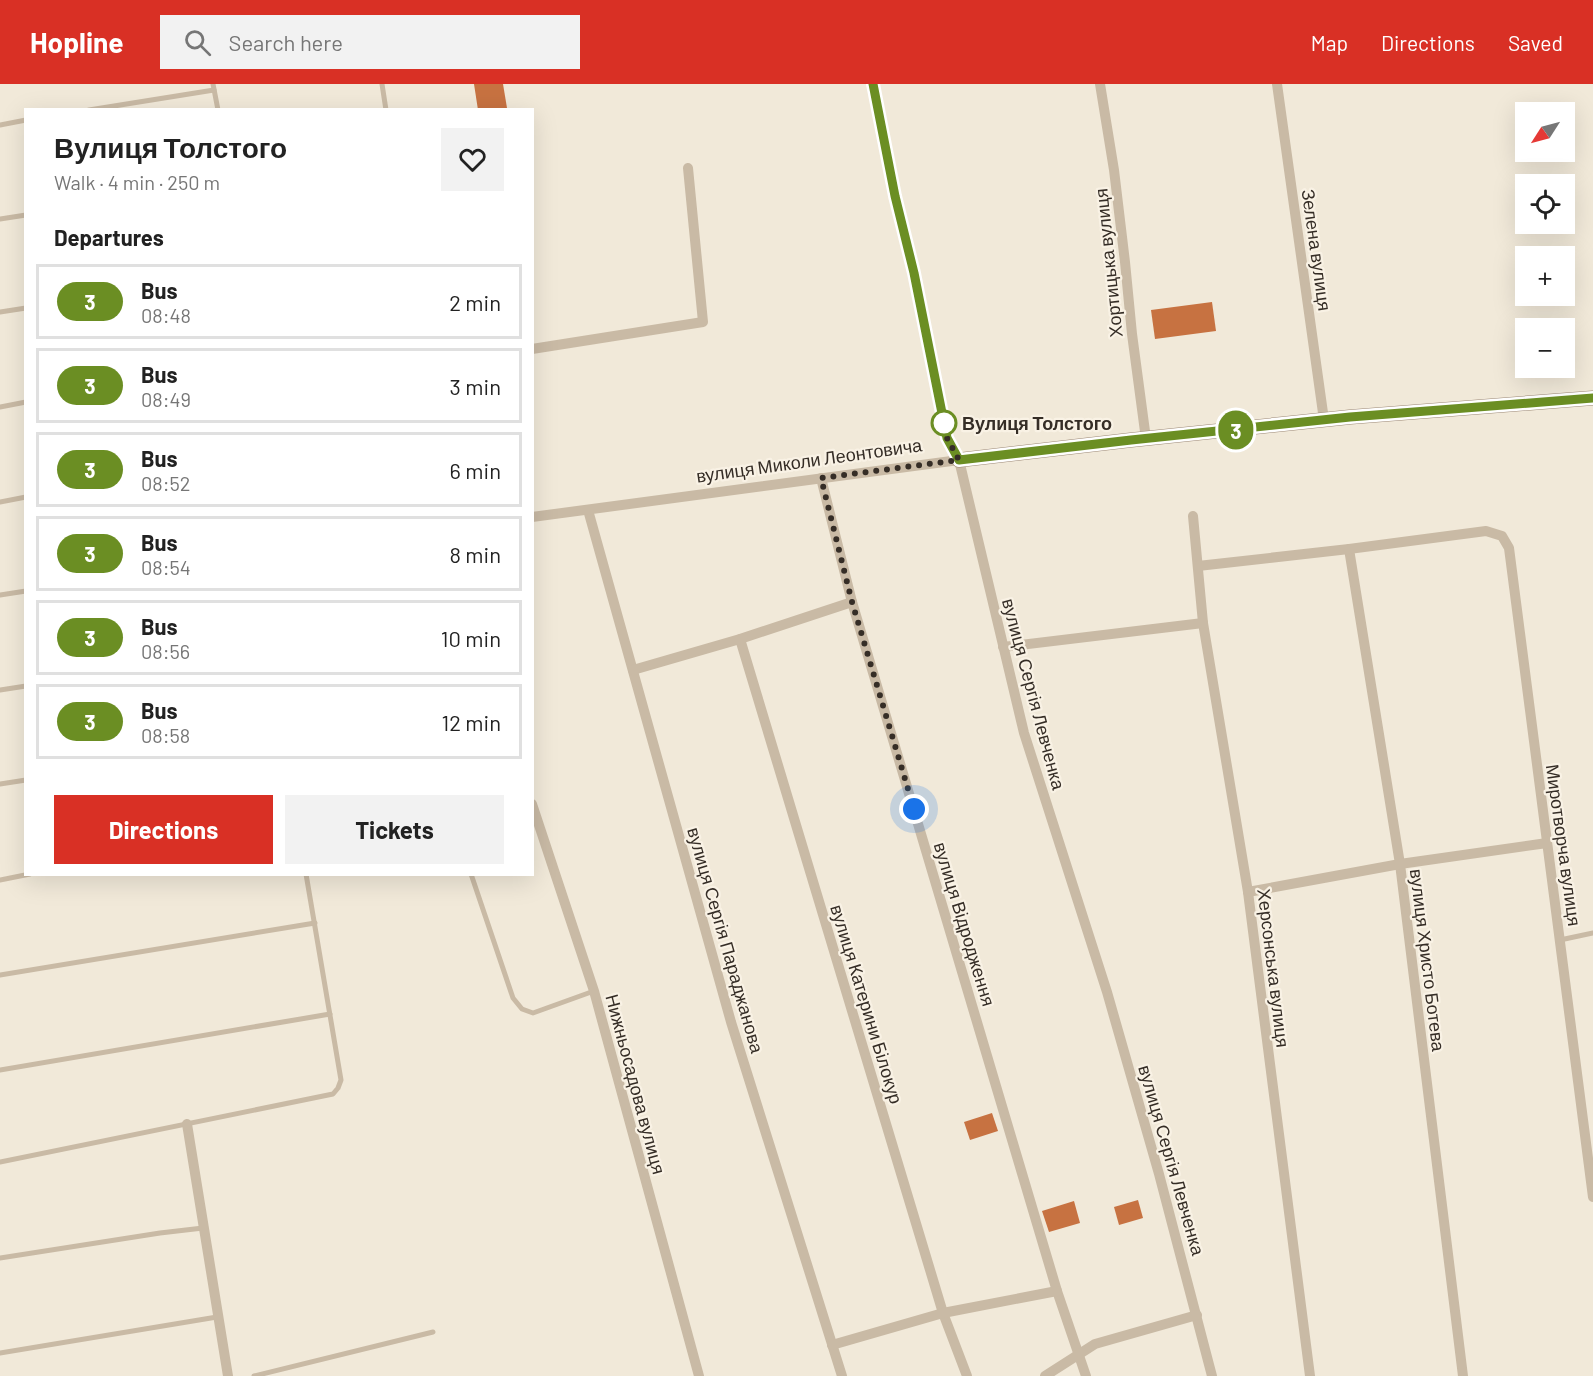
<!DOCTYPE html>
<meta charset="utf-8">
<style>
body{margin:0;font-family:Barlow,sans-serif;background:#f2f2f2;color:#222;height:100vh;display:flex;flex-direction:column;font-size:22px;white-space:nowrap}
*{box-sizing:border-box;margin:0}
p{font-size:20px;color:#767676}
.icon{flex:none;width:33px;height:33px;fill:none;stroke:currentColor;stroke-width:2;stroke-linecap:round;stroke-linejoin:round}
.map{position:relative;flex:1;overflow:hidden}
.drawer{position:absolute;left:24px;top:24px;width:510px;height:768px;display:flex;flex-direction:column;background:#fff;border-radius:0px;box-shadow:0 6px 24px #0002}
.drawer>*{flex:none}
.badge{padding:0 12px;border-radius:20px;font-size:21px;line-height:39px}
.needle{width:39px;rotate:234deg}
.tools{position:absolute;left:1515px;top:18px;display:grid;gap:12px}
.tools a{display:grid;place-items:center;width:60px;height:60px;border-radius:0px;background:#fff;box-shadow:0 6px 24px #0002;font-size:30px}
.you{position:absolute;width:30px;height:30px;margin:-15px;border:4px solid #fff;border-radius:50%;background:#1a73e8;box-shadow:0 0 0 9px #1a73e833}
.map>.badge{position:absolute;translate:-50% -50%;box-shadow:0 0 0 3px #fff}
h2{padding:0 30px;font-size:22px;line-height:54px}
.round{display:grid;place-items:center;flex:none;width:63px;height:63px;border-radius:0px;background:#f2f2f2}
.head{display:flex;align-items:center;justify-content:space-between;height:102px;padding:0 30px}
h1{font-size:28px;font-weight:700;line-height:45px}
.cta{display:flex;gap:12px;margin-top:auto;padding:12px 30px}
.cta a{flex:1;height:69px;border-radius:0px;background:#d93025;color:#fff;font-size:24px;font-weight:700;line-height:69px;text-align:center}
.cta a+a{background:#f2f2f2;color:#222}
ul{padding:0;list-style:none}
li{display:flex;align-items:center;gap:18px;height:75px;margin:0 12px 9px;padding:0 18px;border:3px solid #e0e0e0;border-radius:0px}
li div{flex:1}
li b{display:block;font-size:22px}
li em{font-style:normal}
li .badge{min-width:66px;font-weight:700;text-align:center}
header{display:flex;align-items:center;gap:36px;box-sizing:border-box;height:84px;padding:0 30px;background:#d93025;color:#fff}
header strong{font-size:28px}
nav{display:flex;gap:33px;margin-inline-start:auto;font-size:21px}
.search{width:420px;height:54px;background:#f2f2f2;display:flex;align-items:center;gap:15px;box-sizing:border-box;padding:0 21px;border-radius:0px;color:#767676;font-size:22px}
.map>svg:first-child{display:block}
.building{fill:#c77241}
.lines{fill:none;stroke-linecap:round;stroke-linejoin:round}
.lane{stroke:#c9baa5;stroke-width:5}
.street{stroke:#c9baa5;stroke-width:10}
.secondary{stroke:#9d8976;stroke-width:15}
.line-casing{stroke:#fff;stroke-width:14}
.line{stroke:#6b8e23;stroke-width:9}
.walk{stroke:#352d26;stroke-width:6;stroke-dasharray:0 10.8}
.stop-dot{fill:#fff;stroke:#6b8e23;stroke-width:3}
.labels{text-anchor:middle;dominant-baseline:central;stroke-width:4.5;stroke-linejoin:round;paint-order:stroke}
.street-label{font-size:18px;fill:#352d26;stroke:#f9f2e5}
.stop-label{font-size:18px;font-weight:bold;fill:#352d26;stroke:#f9f2e5;text-anchor:start}
</style>
<header>
<strong>Hopline</strong>
<div class="search"><svg class="icon" aria-label="search" viewBox="0 0 24 24"><circle cx="10" cy="10" r="6"/><path d="M15 15l6 6"/></svg>Search here</div>
<nav><a>Map</a><a>Directions</a><a>Saved</a></nav>
</header>
<div class="map">
<svg width="1593" height="1292" viewBox="0 0 1593 1292">
<rect width="100%" height="100%" fill="#f1e9d9"/>
<g class="building">
<polygon points="474,0 503,0 507,24 495,26 478,26"/>
<polygon points="1212,218 1216,247 1155,255 1151,226"/>
<polygon points="992,1029 998,1047 970,1056 964,1038"/>
<polygon points="1138,1116 1143,1134 1119,1141 1114,1123"/>
<polygon points="1074,1117 1080,1139 1049,1148 1042,1127"/>
</g>
<g class="lines">
<g class="lane">
<polyline points="213,0 218,26"/>
<polyline points="382,0 386,26"/>
<polyline points="89,26 214,6"/>
<polyline points="0,41 26,36"/>
<polyline points="0,135 26,131"/>
<polyline points="0,228 26,224"/>
<polyline points="0,323 26,318"/>
<polyline points="0,418 26,413"/>
<polyline points="0,511 26,507"/>
<polyline points="0,606 26,602"/>
<polyline points="0,700 26,696"/>
<polyline points="471,790 513,914 522,925 533,929 594,907"/>
<polyline points="0,796 30,790"/>
<polyline points="1560,856 1593,849"/>
<polyline points="0,891 315,839"/>
<polyline points="0,986 330,930"/>
<polyline points="0,1078 333,1010 338,1004 341,996 306,790"/>
<polyline points="0,1174 160,1149 203,1144"/>
<polyline points="0,1269 217,1233"/>
<polyline points="254,1292 433,1248"/>
</g>
<g class="street">
<polyline points="873,0 895,112 914,189 947,354 959,376 1024,649 1107,908 1159,1090 1212,1292"/>
<polyline points="1100,0 1114,86 1125,178 1132,250 1146,355"/>
<polyline points="1277,0 1324,336"/>
<polyline points="532,265 703,238 688,84"/>
<polyline points="821,394 852,518 1057,1207 1086,1292"/>
<polyline points="588,426 731,938 842,1292"/>
<polyline points="1193,432 1203,539 1248,808 1310,1292"/>
<polyline points="532,433 959,376"/>
<polyline points="1349,465 1400,780 1463,1292"/>
<polyline points="1198,482 1349,465 1486,447 1502,452 1509,464 1593,1113"/>
<polyline points="740,555 943,1229 967,1292"/>
<polyline points="1003,563 1203,539"/>
<polyline points="633,586 740,555 852,518"/>
<polyline points="532,720 594,907 699,1292"/>
<polyline points="1248,808 1400,780 1547,759"/>
<polyline points="187,1040 228,1292"/>
<polyline points="832,1261 943,1229 1057,1207"/>
<polyline points="1045,1292 1095,1260 1197,1231"/>
</g>
<polyline class="secondary" points="959,376 1131,356 1350,333 1593,314"/>
</g>
<g class="lines">
<defs>
<polyline id="line" points="873,0 895,112 914,189 947,354 959,376 1131,356 1350,333 1593,314"/>
</defs>
<use href="#line" class="line-casing"/>
<use href="#line" class="line"/>
<polyline class="walk" points="914,725 852,518 821,394 959,376 947,354 944,339"/>
</g>
<circle class="stop-dot" cx="944" cy="339" r="12"/>
<g class="labels">
<g class="street-label">
<text transform="translate(1317 166) rotate(82)">Зелена вулиця</text>
<text transform="translate(1108 179) rotate(-96)">Хортицька вулиця</text>
<text transform="translate(809 376) rotate(-8)">вулиця Миколи Леонтовича</text>
<text transform="translate(1034 610) rotate(75)">вулиця Сергія Левченка</text>
<text transform="translate(1564 761) rotate(82)">Миротворча вулиця</text>
<text transform="translate(965 840) rotate(73)">вулиця Відродження</text>
<text transform="translate(726 856) rotate(74)">вулиця Сергія Параджанова</text>
<text transform="translate(1428 876) rotate(83)">вулиця Христо Ботева</text>
<text transform="translate(1274 884) rotate(83)">Херсонська вулиця</text>
<text transform="translate(867 920) rotate(73)">вулиця Катерини Білокур</text>
<text transform="translate(636 1000) rotate(75)">Нижньосадова вулиця</text>
<text transform="translate(1172 1076) rotate(74)">вулиця Сергія Левченка</text>
</g>
<g class="stop-label">
<text x="962" y="339">Вулиця Толстого</text>
</g>
</g>
</svg>
<div class="tools">
<a><svg class="needle" viewBox="-14 -14 28 28"><path d="M0-13l5 13h-10z" fill="#e53935"/><path d="M0 13l5-13h-10z" fill="#767676"/></svg></a>
<a><svg class="icon" aria-label="locate" viewBox="0 0 24 24"><circle cx="12" cy="12" r="6"/><path d="M12 2v4M12 18v4M2 12h4M18 12h4"/></svg></a>
<a>+</a>
<a>−</a>
</div>
<div class="you" style="left:914px;top:725px"></div>
<b class="badge" style="left:1236px;top:346px;background:#6b8e23;color:#fff">3</b>
<section class="drawer">
<div class="head"><div><h1>Вулиця Толстого</h1><p>Walk · 4 min · 250 m</p></div><a class="round"><svg class="icon" aria-label="heart" viewBox="0 0 24 24"><path d="M12 20l-8-8c-3-5 5-10 8-4 3-6 11-1 8 4z"/></svg></a></div>
<h2>Departures</h2>
<ul>
<li><span class="badge" style="background:#6b8e23;color:#fff">3</span><div><b>Bus</b><p>08:48</p></div><em>2 min</em></li>
<li><span class="badge" style="background:#6b8e23;color:#fff">3</span><div><b>Bus</b><p>08:49</p></div><em>3 min</em></li>
<li><span class="badge" style="background:#6b8e23;color:#fff">3</span><div><b>Bus</b><p>08:52</p></div><em>6 min</em></li>
<li><span class="badge" style="background:#6b8e23;color:#fff">3</span><div><b>Bus</b><p>08:54</p></div><em>8 min</em></li>
<li><span class="badge" style="background:#6b8e23;color:#fff">3</span><div><b>Bus</b><p>08:56</p></div><em>10 min</em></li>
<li><span class="badge" style="background:#6b8e23;color:#fff">3</span><div><b>Bus</b><p>08:58</p></div><em>12 min</em></li>
</ul>
<div class="cta"><a>Directions</a><a>Tickets</a></div>
</section>
</div>
